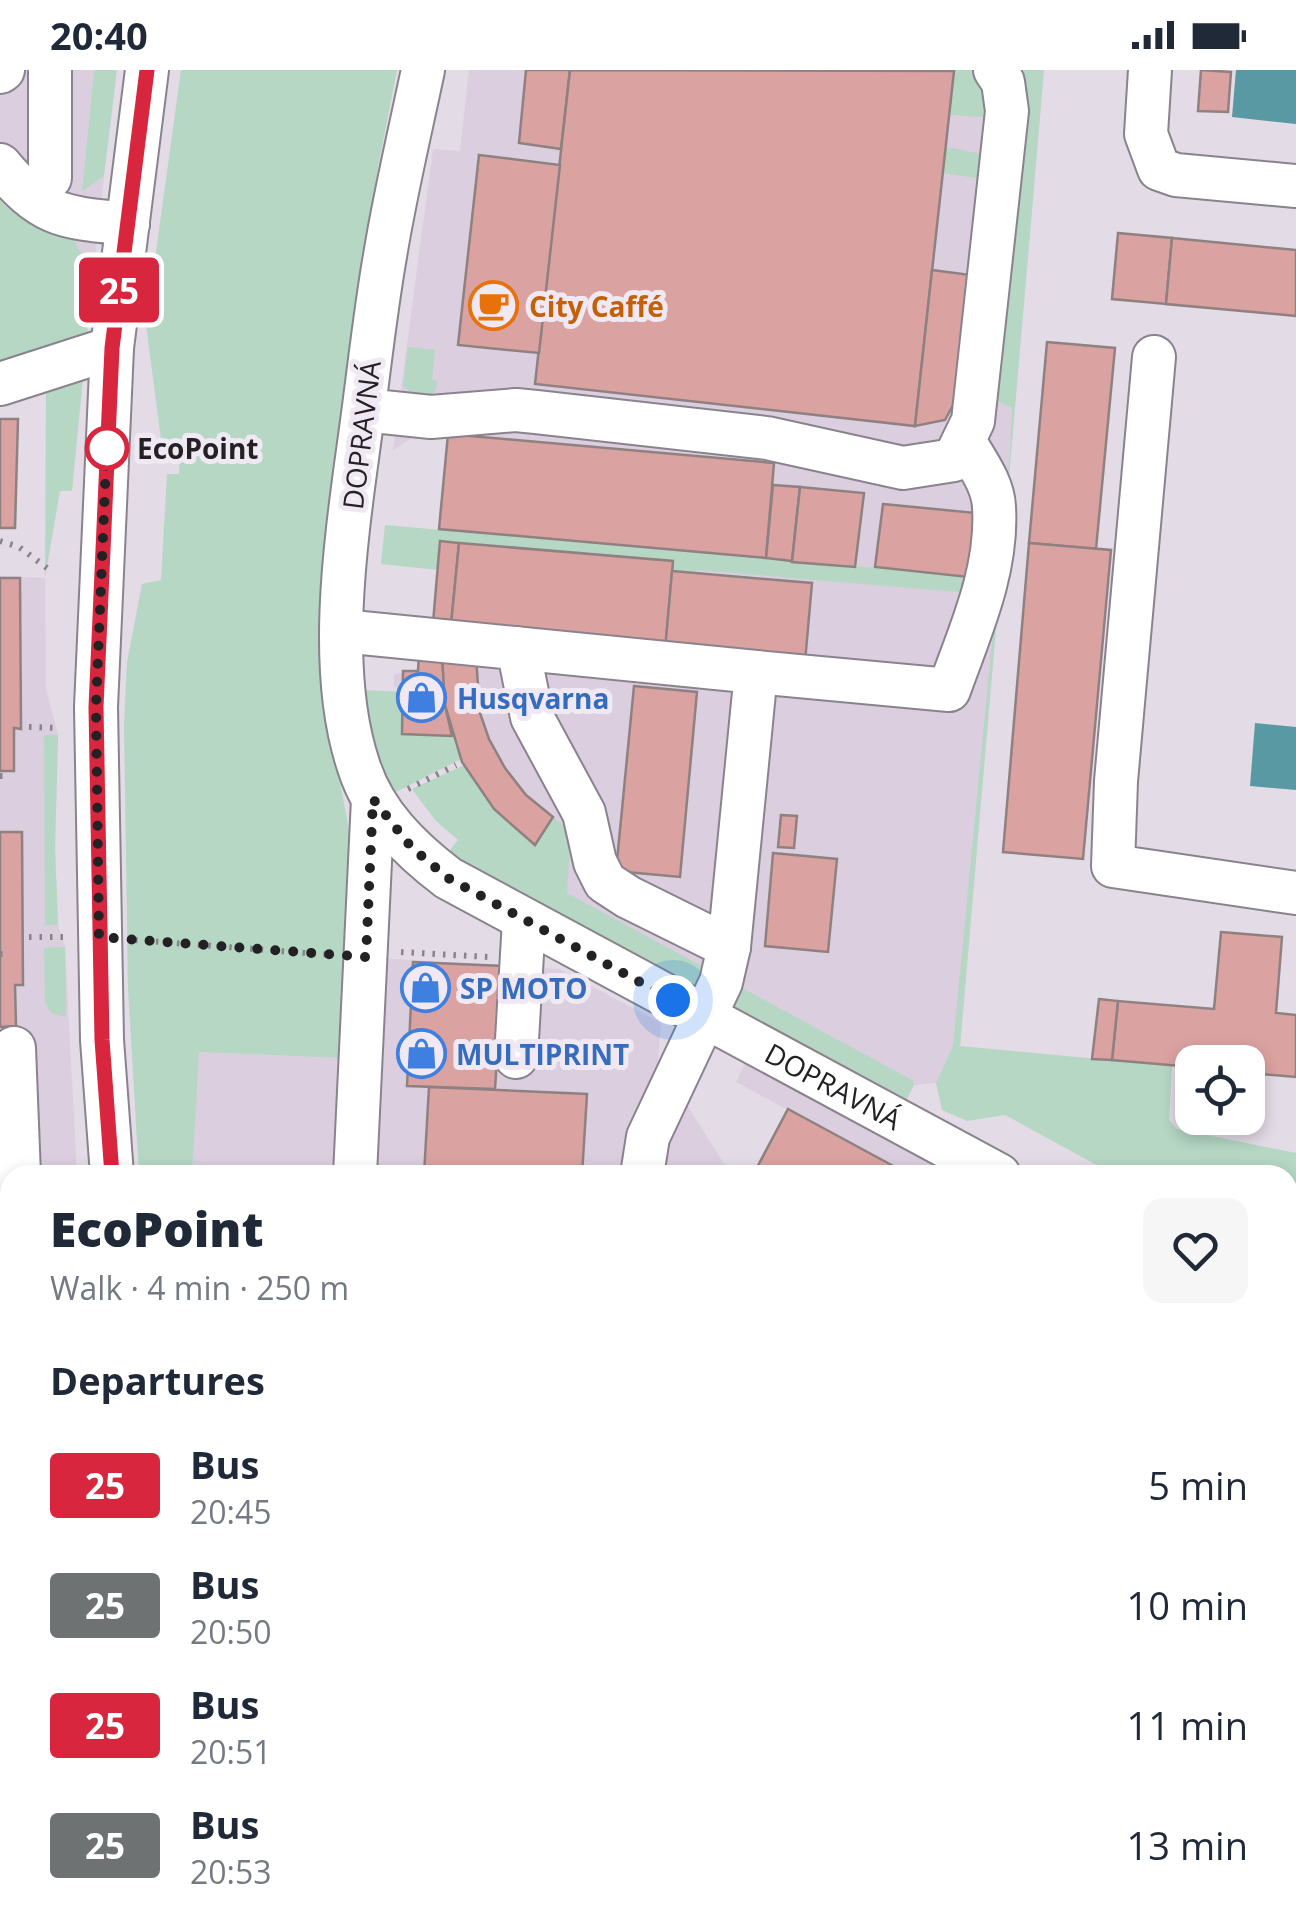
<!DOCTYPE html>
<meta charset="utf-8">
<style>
body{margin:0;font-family:"Open Sans",sans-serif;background:#f6f6f7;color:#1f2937;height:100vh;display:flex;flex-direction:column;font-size:38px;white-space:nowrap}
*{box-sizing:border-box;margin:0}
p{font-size:32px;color:#747a83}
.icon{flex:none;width:55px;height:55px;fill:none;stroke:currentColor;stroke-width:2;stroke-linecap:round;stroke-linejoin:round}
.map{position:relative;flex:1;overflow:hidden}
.drawer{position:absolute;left:0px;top:1095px;width:1298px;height:762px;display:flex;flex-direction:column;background:#fff;border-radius:30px 30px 0 0;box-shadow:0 5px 15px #0003}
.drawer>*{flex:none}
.badge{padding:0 20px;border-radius:8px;font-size:35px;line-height:65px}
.fabs{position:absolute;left:1175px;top:975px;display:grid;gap:20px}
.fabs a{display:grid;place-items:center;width:90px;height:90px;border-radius:20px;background:#fff;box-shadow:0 5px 15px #0003;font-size:50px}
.you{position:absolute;width:50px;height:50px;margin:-25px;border:8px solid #fff;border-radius:50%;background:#1a73e8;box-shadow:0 0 0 15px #1a73e833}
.map>.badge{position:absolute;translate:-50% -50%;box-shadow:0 0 0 5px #fff}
h2{padding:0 50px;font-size:38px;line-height:90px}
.round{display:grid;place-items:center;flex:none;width:105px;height:105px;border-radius:20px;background:#f6f6f7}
.head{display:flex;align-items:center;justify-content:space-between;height:170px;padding:0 50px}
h1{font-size:48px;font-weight:800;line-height:75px}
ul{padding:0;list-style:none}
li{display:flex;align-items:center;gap:30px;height:120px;padding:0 50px}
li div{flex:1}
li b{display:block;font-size:38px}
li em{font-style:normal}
li .badge{min-width:110px;font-weight:700;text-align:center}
.status{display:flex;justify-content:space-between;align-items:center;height:70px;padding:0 50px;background:#fff;direction:ltr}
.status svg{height:28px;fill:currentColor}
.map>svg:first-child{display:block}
.built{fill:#dacedf}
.green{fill:#b5d7c4}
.water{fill:#5999a3}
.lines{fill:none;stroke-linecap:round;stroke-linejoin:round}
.stream{stroke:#5999a3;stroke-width:10}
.building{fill:#daa2a0;stroke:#8f8181;stroke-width:2.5}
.minor-casing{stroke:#8a838d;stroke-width:46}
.highway-casing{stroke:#8a838d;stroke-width:59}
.path{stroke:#89838b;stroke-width:6;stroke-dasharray:2.5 8;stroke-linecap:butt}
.minor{stroke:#fff;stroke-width:42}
.highway{stroke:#fff;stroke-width:55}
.line-casing{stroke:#fff;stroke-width:22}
.line{stroke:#d7263d;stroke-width:15}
.walk{stroke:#242125;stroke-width:10;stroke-dasharray:0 18}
.stop-dot{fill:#fff;stroke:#d7263d;stroke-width:5}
.labels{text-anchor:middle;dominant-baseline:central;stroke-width:10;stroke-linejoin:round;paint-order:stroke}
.food-label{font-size:28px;font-weight:bold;fill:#c56008;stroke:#f0e9f3;text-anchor:start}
.street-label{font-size:28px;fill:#242125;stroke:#f0e9f3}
.stop-label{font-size:28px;font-weight:bold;fill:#242125;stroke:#f0e9f3;text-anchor:start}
.shop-label{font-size:28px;font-weight:bold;fill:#366cbe;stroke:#f0e9f3;text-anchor:start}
</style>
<div class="status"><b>20:40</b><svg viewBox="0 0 49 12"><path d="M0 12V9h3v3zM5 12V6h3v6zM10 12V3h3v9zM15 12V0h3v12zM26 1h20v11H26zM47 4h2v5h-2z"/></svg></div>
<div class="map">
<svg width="1296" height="1856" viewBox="0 0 1296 1856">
<rect width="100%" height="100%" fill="#e3dbe6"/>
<g class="built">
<polygon points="0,0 94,0 82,120 104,106 93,205 74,170 0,122"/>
<polygon points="469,0 526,0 519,73 561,79 570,0 1044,0 960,977 952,997 936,1013 914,1015 514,802 534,775 494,739 464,695 452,666 402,664 402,618 394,617 394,604 418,601 419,582 433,553 440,471 458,472 459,461 439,459 448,364 415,366 393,380 433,79 460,81"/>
<polygon points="0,506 45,508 46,619 58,665 55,778 58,855 65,877 77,1105 10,1105 10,1215 0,1215"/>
<polygon points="345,886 559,899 661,953 655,1029 685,1032 731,1105 192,1105 198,982 338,988"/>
<polygon points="749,986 972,1105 753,1105 788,1040 736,1012"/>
<polygon points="1296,1340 1296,1856 628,1856 629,1848 1288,1848 1288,1347"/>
</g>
<g class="green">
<polygon points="94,0 117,0 104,106 82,121"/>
<polygon points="181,0 397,0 378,97 361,218 328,646 349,761 350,819 339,988 199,982 192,1105 139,1105 128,918 124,656 127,592 142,514 161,510 167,404 179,404 180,378 162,377 146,255"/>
<path d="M944,0H970C984,14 988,28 985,47L950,45L954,2Z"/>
<polygon points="1021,0 1044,0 960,976 1172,996 1169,1050 1177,1059 1296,1083 1296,1230 1288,1225 1288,1105 1115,1105 1005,1045 967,1051 942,1040 936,1013 953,976 1010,385 1012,338 994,329"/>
<polygon points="946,77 982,84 983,109 943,103"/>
<polygon points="0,122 74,170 93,205 72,421 60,421 45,508 46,318 0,318"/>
<polygon points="408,277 435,280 432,310 437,311 436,319 428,328 419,328 403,316"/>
<polygon points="385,455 968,506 972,523 697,500 696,503 672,501 672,491 441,471 438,500 381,494"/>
<polygon points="363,620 402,622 402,664 452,666 461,689 390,725 371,668"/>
<polygon points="44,665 58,665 55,778 58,855 45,855"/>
<polygon points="464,695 494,739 534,775 553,747 571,761 567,823 912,1010 914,1015 907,1029 447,784 458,770 435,750 412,719"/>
<polygon points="65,877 66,947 51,943 45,932 44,878"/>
<polygon points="0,1215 10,1215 10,1593 0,1583"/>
<polygon points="1288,1603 1296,1606 1296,1715 1288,1728"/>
<polygon points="341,1848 652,1848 657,1856 349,1856"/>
<polygon points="689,1848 777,1848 777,1856 694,1856"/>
</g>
<g class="water">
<polygon points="1236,0 1296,0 1296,54 1232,47"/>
<polygon points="1255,653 1296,657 1296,720 1250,716"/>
</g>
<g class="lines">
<g class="stream">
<polyline points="0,1447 10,1458"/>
<polyline points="264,1848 272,1856"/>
</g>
</g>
<g class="building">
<polygon points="526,0 570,0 561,79 519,73"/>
<polygon points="570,0 954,1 915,356 535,314"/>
<polygon points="1201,0 1231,2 1228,42 1198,41"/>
<polygon points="479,85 560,95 539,283 458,275"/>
<polygon points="1118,163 1172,168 1166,234 1112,229"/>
<polygon points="1172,168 1296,180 1296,246 1166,234"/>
<polygon points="932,200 971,205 957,328 945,350 915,356"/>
<polygon points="1047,272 1115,278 1096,479 1029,473"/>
<polygon points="0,349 18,349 15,458 0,458"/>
<polygon points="448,364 774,393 766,488 439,459"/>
<polygon points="773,415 800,417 792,491 766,488"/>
<polygon points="800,417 864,423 855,497 792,492"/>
<polygon points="883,434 976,443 968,507 875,497"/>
<polygon points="440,471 459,473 451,555 433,553"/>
<polygon points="459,473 673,491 666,573 451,555"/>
<polygon points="1029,473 1111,480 1083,789 1003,782"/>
<polygon points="672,501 812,513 805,592 665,580"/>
<polygon points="0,508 20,508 21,659 14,658 14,701 0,701"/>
<polygon points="419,582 442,584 445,635 452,666 402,664 403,601 418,601"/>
<polygon points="442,584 476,587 480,643 489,669 505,698 526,725 553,747 535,775 494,739 462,692 445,635"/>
<polygon points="634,616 697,622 680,807 616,801"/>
<polygon points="781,745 797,746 794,778 778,777"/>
<polygon points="0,762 22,762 23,915 15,915 16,956 0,957"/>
<polygon points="773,783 837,789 828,882 765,876"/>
<polygon points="1221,862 1282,867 1276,943 1296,945 1296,1007 1261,1004 1261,1011 1248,1010 1248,992 1192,992 1192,997 1112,990 1118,931 1214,939"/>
<polygon points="413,892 503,896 495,1019 407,1016"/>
<polygon points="1099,929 1118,931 1112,990 1092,989"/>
<polygon points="429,1017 587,1024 582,1105 424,1105"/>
<polygon points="788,1039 910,1105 753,1105"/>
</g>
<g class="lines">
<defs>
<g id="minor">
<polyline points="50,0 50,108"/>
<path id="s1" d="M423,0C410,62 395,124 385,186C375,243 369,301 361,359C347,462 325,598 359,697C374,744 410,779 448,808L999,1105"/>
<polyline points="1150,0 1146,64 1159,99 1176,105 1296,116"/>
<polyline points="0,2 3,0"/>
<path d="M0,95C44,148 62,147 128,154"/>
<polyline points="1154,287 1116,711 1113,796 1296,823"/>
<polyline points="0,314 112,278"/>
<polyline points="364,340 431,347 516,340 536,342 767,368 903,398 954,390 973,351 1007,41 1003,12 995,0"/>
<polyline points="342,561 756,602 729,877 628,827 605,812 595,792 584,743 532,647 518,578"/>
<path d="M756,602L949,620C970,561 998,501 994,437C993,413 976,392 965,372"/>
<polyline points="14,978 19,1105"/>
<polyline points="516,987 524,850"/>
<polyline points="112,1105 102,970 96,637 112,278 147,0"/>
<polyline points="355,1105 373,729"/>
<polyline points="642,1105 648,1067 721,912 729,877"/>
<polyline points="0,1146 10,1132"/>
<polyline points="1288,1255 1296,1260"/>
<polyline points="1288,1323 1296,1314"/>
<polyline points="1288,1548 1296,1549"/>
<polyline points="1288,1745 1296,1745"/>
<polyline points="310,1848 317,1856"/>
<polyline points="669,1848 674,1856"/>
<polyline points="1272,1856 1296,1841"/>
</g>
<g id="highway">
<polyline points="0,1645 10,1656"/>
<polyline points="2,1738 10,1779"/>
<polyline points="29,1848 35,1856"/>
<polyline points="89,1848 95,1856"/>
<polyline points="163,1848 168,1856"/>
</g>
</defs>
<use href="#minor" class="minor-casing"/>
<use href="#highway" class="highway-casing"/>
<g class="path">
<polyline points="0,471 19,477 47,498"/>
<polyline points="29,657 58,658"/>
<polyline points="0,706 5,706 5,701"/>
<polyline points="408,719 456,695"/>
<polyline points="29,867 63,867"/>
<polyline points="135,870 332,885"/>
<polyline points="401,882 488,887"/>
<polyline points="0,884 6,884"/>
</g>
<use href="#minor" class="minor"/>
<use href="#highway" class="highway"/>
</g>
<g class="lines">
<defs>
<polyline id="line" points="112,1105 102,970 96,637 112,278 147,0"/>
</defs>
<use href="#line" class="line-casing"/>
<use href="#line" class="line"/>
<polyline class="walk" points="107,378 107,369 96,637 99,867 366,887 373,729 412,778 448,808 673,930"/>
</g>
<defs>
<symbol id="cafe-ring" viewBox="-11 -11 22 22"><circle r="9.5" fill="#f0e9f3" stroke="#e8710a" stroke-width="1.5"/><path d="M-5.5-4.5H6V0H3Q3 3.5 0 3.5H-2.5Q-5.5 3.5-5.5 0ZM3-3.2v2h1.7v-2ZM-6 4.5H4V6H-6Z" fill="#e8710a"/></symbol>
<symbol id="shop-ring" viewBox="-11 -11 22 22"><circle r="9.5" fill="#f0e9f3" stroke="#3f7fe0" stroke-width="1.5"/><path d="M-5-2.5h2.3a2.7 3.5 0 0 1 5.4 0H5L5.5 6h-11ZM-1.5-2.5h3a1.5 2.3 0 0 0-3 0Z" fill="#3f7fe0"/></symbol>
</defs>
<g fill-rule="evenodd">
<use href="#cafe-ring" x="466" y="208" width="55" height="55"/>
<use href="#shop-ring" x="394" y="600" width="55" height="55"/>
<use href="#shop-ring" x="398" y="890" width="55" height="55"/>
<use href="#shop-ring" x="394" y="956" width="55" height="55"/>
</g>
<circle class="stop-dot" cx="107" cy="378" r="20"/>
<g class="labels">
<g class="food-label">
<text x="529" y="236">City Caffé</text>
</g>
<g class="street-label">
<text transform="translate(361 365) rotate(-83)">DOPRAVNÁ</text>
<text stroke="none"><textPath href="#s1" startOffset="1288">DOPRAVNÁ</textPath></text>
</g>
<g class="stop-label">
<text x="137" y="378">EcoPoint</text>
</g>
<g class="shop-label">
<text x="457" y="628">Husqvarna</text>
<text x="460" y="918">SP MOTO</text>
<text x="456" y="984">MULTIPRINT</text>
</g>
</g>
</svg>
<div class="fabs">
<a><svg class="icon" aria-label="locate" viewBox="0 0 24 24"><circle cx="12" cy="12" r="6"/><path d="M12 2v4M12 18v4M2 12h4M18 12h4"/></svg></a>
</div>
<div class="you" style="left:673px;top:930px"></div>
<b class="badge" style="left:119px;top:220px;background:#d7263d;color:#fff">25</b>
<section class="drawer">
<div class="head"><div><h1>EcoPoint</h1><p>Walk · 4 min · 250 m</p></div><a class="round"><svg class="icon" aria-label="heart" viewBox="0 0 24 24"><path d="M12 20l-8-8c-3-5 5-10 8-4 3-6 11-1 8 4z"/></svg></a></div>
<h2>Departures</h2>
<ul>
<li><span class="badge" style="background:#d7263d;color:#fff">25</span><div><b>Bus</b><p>20:45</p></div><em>5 min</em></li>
<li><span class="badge" style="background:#6f7273;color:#fff">25</span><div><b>Bus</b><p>20:50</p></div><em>10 min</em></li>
<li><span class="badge" style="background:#d7263d;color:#fff">25</span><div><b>Bus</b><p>20:51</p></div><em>11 min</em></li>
<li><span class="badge" style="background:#6f7273;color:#fff">25</span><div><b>Bus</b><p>20:53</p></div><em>13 min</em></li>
</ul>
</section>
</div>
